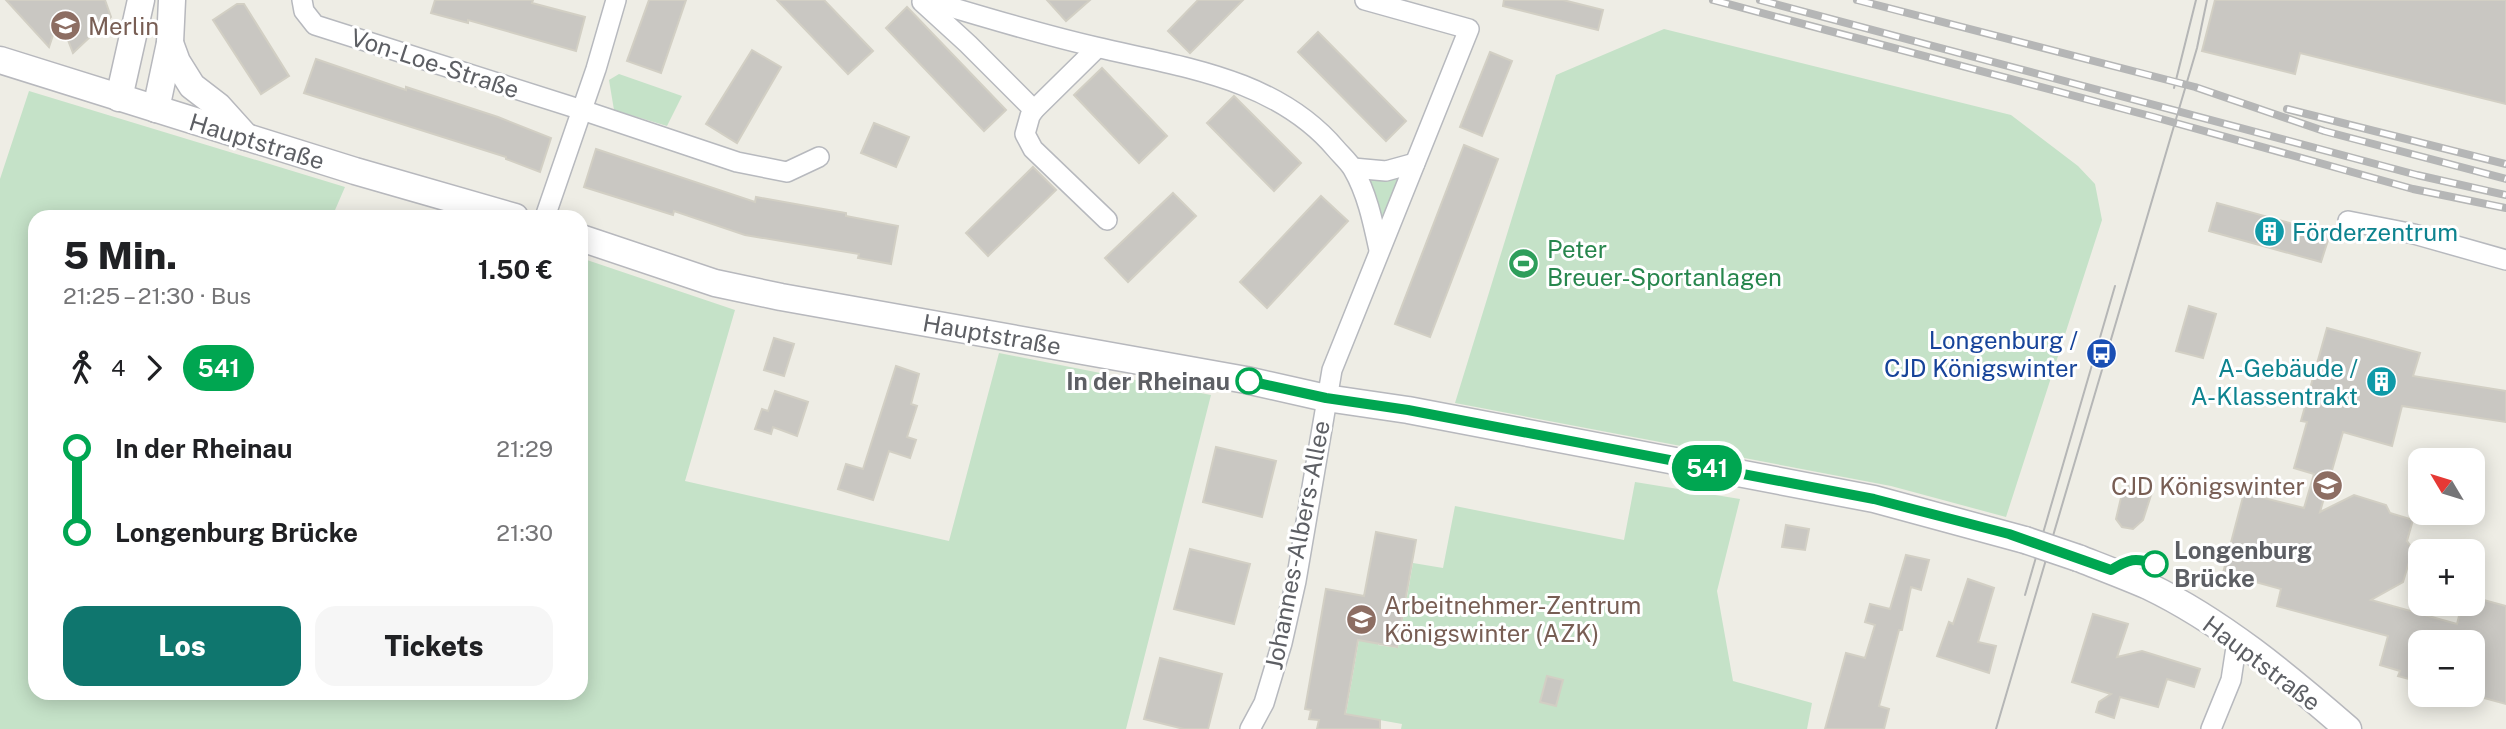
<!DOCTYPE html>
<html lang="de">
<meta charset="utf-8">
<style>
body{margin:0;font-family:"Public Sans",sans-serif;background:#f6f6f6;color:#202124;height:100vh;display:flex;flex-direction:column;font-size:26px;white-space:nowrap}
*{box-sizing:border-box;margin:0}
p{font-size:23px;color:#757577}
.icon{flex:none;width:38px;height:38px;fill:none;stroke:currentColor;stroke-width:2;stroke-linecap:round;stroke-linejoin:round}
.map{position:relative;flex:1;overflow:hidden}
.drawer{position:absolute;left:28px;top:210px;width:560px;height:490px;display:flex;flex-direction:column;background:#fff;border-radius:21px;box-shadow:0 4px 18px #0003}
.drawer>*{flex:none}
.badge{padding:0 14px;border-radius:23px;font-size:24px;line-height:46px}
.needle{width:46px;rotate:308deg}
.controls{position:absolute;left:2408px;top:448px;display:grid;gap:14px}
.controls a{display:grid;place-items:center;width:77px;height:77px;border-radius:14px;background:#fff;box-shadow:0 4px 18px #0003;font-size:35px}
.map>.badge{position:absolute;translate:-50% -50%;box-shadow:0 0 0 4px #fff}
.legs{display:flex;align-items:center;gap:10px;height:77px;padding:0 35px;font-size:23px}
.legs p{margin-inline-start:auto}
.head{display:flex;align-items:center;justify-content:space-between;height:119px;padding:0 35px}
h1{font-size:38px;font-weight:800;line-height:52px}
.primary-button{display:flex;gap:14px;margin-top:auto;padding:14px 35px}
.primary-button a{flex:1;height:80px;border-radius:21px;background:#0f766e;color:#fff;font-size:28px;font-weight:800;line-height:80px;text-align:center}
.primary-button a+a{background:#f6f6f6;color:#202124}
ul{padding:0 35px;list-style:none}
li{display:flex;align-items:center;gap:24px;height:84px;font-size:26px}
li i{display:grid;place-items:center;width:10px;height:100%;margin:0 9px;background:currentColor}
li i::after{content:'';width:18px;height:18px;margin:-9px;border:5px solid;border-radius:50%;background:#fff}
li p{margin-inline-start:auto}
li:first-child i{background:linear-gradient(#0000 50%,currentColor 0)}
li:last-child i{background:linear-gradient(currentColor 50%,#0000 0)}
.map>svg:first-child{display:block}
.green{fill:#c5e2c8}
.building{fill:#c9c7c2;stroke:#d2cfc4;stroke-width:2}
.lines{fill:none;stroke-linecap:round;stroke-linejoin:round}
.street-casing{stroke:#b7b9be;stroke-width:22}
.secondary-casing{stroke:#b7b8bd;stroke-width:29}
.street{stroke:#fff;stroke-width:19}
.secondary{stroke:#fff;stroke-width:26}
.tram{stroke:#b5b6b6;stroke-width:2}
.rail-casing{stroke:#b5b6b6;stroke-width:8}
.rail{stroke:#fff;stroke-width:5;stroke-dasharray:16;stroke-linecap:butt}
.secondary-bridge-casing{stroke:#b7b8bd;stroke-width:29;stroke-linecap:butt}
.secondary-bridge{stroke:#fff;stroke-width:26}
.line-1-casing{stroke:#fff;stroke-width:16}
.line-1{stroke:#00a651;stroke-width:10}
.stop-1-dot{fill:#fff;stroke:#00a651;stroke-width:3.5}
.labels{text-anchor:middle;dominant-baseline:central;stroke-width:6;stroke-linejoin:round;paint-order:stroke}
.education-label{font-size:24px;fill:#785e54;stroke:#fff;text-anchor:start}
.street-label{font-size:24px;fill:#5d5f64;stroke:#fff}
.culture-label{font-size:24px;fill:#0d838f;stroke:#fff;text-anchor:start}
.leisure-label{font-size:24px;fill:#27864d;stroke:#fff;text-anchor:start}
.transit-label{font-size:24px;fill:#164399;stroke:#fff;text-anchor:end}
.stop-label{font-size:24px;font-weight:bold;fill:#5d5f64;stroke:#fff;text-anchor:end}
</style>
<div class="map">
<svg width="2506" height="729" viewBox="0 0 2506 729">
<rect width="100%" height="100%" fill="#eeede5"/>
<g class="green">
<polygon points="1664,29 2011,115 2078,166 2095,184 2102,220 2006,517 1891,486 1455,403 1556,75"/>
<polygon points="619,74 682,96 667,126 614,110 609,80"/>
<polygon points="29,91 345,187 332,217 35,217 35,693 581,693 581,258 735,310 685,481 949,541 999,353 1211,395 1126,729 0,729 0,179"/>
<polygon points="1404,175 1382,223 1366,180"/>
<polygon points="1635,482 1740,499 1717,591 1733,681 1812,703 1807,729 1401,729 1402,724 1346,714 1360,634 1379,637 1378,645 1398,648 1413,563 1443,568 1455,506 1624,540"/>
</g>
<g class="building">
<polygon points="6,0 105,0 111,17 73,53 59,17 49,47"/>
<polygon points="435,0 533,0 532,3 585,17 576,51 468,20 468,23 431,13"/>
<polygon points="649,0 686,0 661,73 627,61"/>
<polygon points="777,0 824,0 873,51 848,74"/>
<polygon points="1047,0 1090,0 1066,21"/>
<polygon points="1198,0 1243,0 1190,53 1168,31"/>
<polygon points="1504,0 1563,0 1603,10 1598,30 1503,6"/>
<polygon points="2215,0 2506,0 2506,104 2300,53 2295,74 2202,51"/>
<polygon points="237,4 244,4 289,76 261,94 213,20"/>
<polygon points="907,7 1006,110 984,131 886,28"/>
<polygon points="1318,32 1406,121 1386,141 1298,52"/>
<polygon points="752,50 781,67 737,143 706,124"/>
<polygon points="1490,52 1512,61 1482,136 1460,127"/>
<polygon points="316,59 406,90 406,87 498,117 551,138 540,172 506,159 506,157 304,93"/>
<polygon points="1102,68 1167,136 1139,163 1074,95"/>
<polygon points="1234,96 1301,163 1274,191 1207,123"/>
<polygon points="874,123 909,137 896,167 861,153"/>
<polygon points="1464,145 1498,159 1430,337 1395,324"/>
<polygon points="596,149 755,202 756,197 846,213 846,216 898,226 891,264 858,258 859,254 745,235 674,211 673,215 584,187"/>
<polygon points="1033,167 1056,190 988,256 966,233"/>
<polygon points="1173,193 1196,216 1128,282 1105,258"/>
<polygon points="1321,196 1348,221 1267,308 1240,282"/>
<polygon points="2217,203 2330,234 2321,262 2209,231"/>
<polygon points="2189,306 2216,314 2203,358 2176,351"/>
<polygon points="2327,328 2420,353 2413,376 2506,391 2506,422 2402,406 2392,446 2343,432 2320,512 2354,495 2386,505 2390,513 2413,520 2407,541 2413,549 2403,582 2371,600 2457,624 2462,604 2473,604 2473,597 2506,606 2506,704 2473,695 2473,642 2420,642 2420,682 2398,676 2400,671 2380,665 2388,636 2277,606 2281,589 2223,573 2244,493 2304,508 2314,474 2294,468 2307,422 2301,421"/>
<polygon points="774,338 794,344 784,376 764,370"/>
<polygon points="896,366 919,374 911,404 917,406 907,437 916,440 910,458 889,451 873,500 838,489 846,464 863,469"/>
<polygon points="775,391 808,402 797,436 773,427 771,434 755,429 762,409 768,411"/>
<polygon points="1216,447 1276,461 1262,517 1203,502"/>
<polygon points="2124,485 2152,492 2143,520 2133,529 2122,527 2116,519"/>
<polygon points="1786,525 1809,529 1805,550 1782,547"/>
<polygon points="1376,532 1416,540 1397,647 1358,640 1345,714 1380,720 1380,729 1317,729 1319,720 1309,719 1311,710 1305,709 1326,589 1364,596"/>
<polygon points="1190,549 1250,564 1234,624 1174,609"/>
<polygon points="1906,555 1929,560 1921,590 1911,587 1902,630 1899,630 1879,706 1889,709 1884,729 1825,729 1846,653 1865,658 1875,625 1865,622 1870,604 1890,609"/>
<polygon points="1968,579 1994,588 1978,642 1996,646 1989,673 1937,656 1949,622 1953,624"/>
<polygon points="2093,614 2128,624 2117,657 2142,651 2200,669 2194,687 2167,679 2158,707 2120,697 2114,718 2096,712 2099,702 2111,694 2072,682"/>
<polygon points="1160,658 1222,674 1208,729 1184,729 1144,719"/>
<polygon points="1547,676 1563,680 1556,706 1540,702"/>
</g>
<g class="lines">
<defs>
<g id="street">
<polyline points="302,0 304,11 315,25 582,110 737,162 787,172 819,157"/>
<path d="M927,0C983,17 1039,34 1096,47C1181,67 1276,78 1336,149C1341,155 1349,162 1353,169C1367,193 1373,222 1379,250"/>
<polyline points="922,2 968,44 1034,110 1097,48"/>
<polyline points="1034,110 1030,116 1025,134 1033,149 1107,220"/>
<polyline points="1353,168 1386,171 1415,163"/>
<polyline points="545,217 596,69 616,0"/>
<polyline points="2348,221 2414,234 2506,260"/>
<polyline points="1250,729 1264,703 1282,643 1296,581 1332,370 1469,29 1365,0"/>
<polyline points="2211,729 2231,680 2237,641"/>
</g>
<g id="secondary">
<polyline points="170,43 177,62 192,86 218,106 246,137"/>
<polyline points="0,60 355,171 515,217"/>
<polyline points="119,98 141,0"/>
<polyline points="156,109 170,43 172,0"/>
<polyline points="581,238 715,283 781,297 1246,380 1326,398 1408,410 1874,499 2025,540"/>
<path d="M2078,558C2101,567 2125,576 2148,586C2221,621 2287,676 2348,729"/>
</g>
</defs>
<use href="#street" class="street-casing"/>
<use href="#secondary" class="secondary-casing"/>
<use href="#street" class="street"/>
<use href="#secondary" class="secondary"/>
<g class="tram">
<polyline points="2174,88 2196,0"/>
<polyline points="2025,595 2115,286"/>
<polyline points="1996,729 2197,48 2207,0"/>
</g>
<defs>
<g id="rail">
<polyline points="1713,0 2154,117 2413,189 2506,208"/>
<polyline points="1760,0 2417,175 2506,195"/>
<polyline points="1857,0 2195,87 2324,131 2506,179"/>
<polyline points="2287,109 2506,164"/>
</g>
</defs>
<use href="#rail" class="rail-casing"/>
<use href="#rail" class="rail"/>
<defs>
<polyline id="secondary-bridge" points="2025,540 2078,558"/>
</defs>
<use href="#secondary-bridge" class="secondary-bridge-casing"/>
<use href="#secondary-bridge" class="secondary-bridge"/>
</g>
<g class="lines">
<defs>
<path id="line-1" d="M1249,381L1326,398L1408,410L1874,499L2009,534L2111,570C2129,559 2135,557 2155,564"/>
</defs>
<use href="#line-1" class="line-1-casing"/>
<use href="#line-1" class="line-1"/>
</g>
<defs>
<symbol id="school-disc" viewBox="-11 -11 22 22"><circle r="9.5" fill="#8d6e63" stroke="#fff"/><path d="M0-5L7-2L0 1L-7-2ZM-4 1L0 2.5L4 1V4Q0 6-4 4Z" fill="#fff"/></symbol>
<symbol id="building-disc" viewBox="-11 -11 22 22"><circle r="9.5" fill="#0f9aa8" stroke="#fff"/><path d="M-4-6H4V6H1V3H-1V6H-4ZM-2.5-4.3h1.7v1.8h-1.7ZM.8-4.3h1.7v1.8H.8ZM-2.5-1h1.7V.8h-1.7ZM.8-1h1.7V.8H.8Z" fill="#fff"/></symbol>
<symbol id="stadium-disc" viewBox="-11 -11 22 22"><circle r="9.5" fill="#2e9e5b" stroke="#fff"/><path d="M0-5a6.5 5 0 1 0 0 10a6.5 5 0 1 0 0-10ZM-3.5-1.8h7v3.6h-7Z" fill="#fff"/></symbol>
<symbol id="bus-disc" viewBox="-11 -11 22 22"><circle r="9.5" fill="#1a4fb4" stroke="#fff"/><path d="M-5-6H5V4H4V6H2V4H-2V6H-4V4H-5ZM-3.5-4V0h7V-4ZM-3.5 1.2v1.5H-2V1.2ZM2 1.2v1.5H3.5V1.2Z" fill="#fff"/></symbol>
<symbol id="university-disc" viewBox="-11 -11 22 22"><circle r="9.5" fill="#8d6e63" stroke="#fff"/><path d="M0-5L7-2L0 1L-7-2ZM-4 1L0 2.5L4 1V4Q0 6-4 4Z" fill="#fff"/></symbol>
</defs>
<g fill-rule="evenodd">
<use href="#school-disc" x="48" y="8" width="35" height="35"/>
<use href="#building-disc" x="2252" y="214" width="35" height="35"/>
<use href="#stadium-disc" x="1506" y="246" width="35" height="35"/>
<use href="#bus-disc" x="2084" y="336" width="35" height="35"/>
<use href="#building-disc" x="2364" y="364" width="35" height="35"/>
<use href="#school-disc" x="2310" y="468" width="35" height="35"/>
<use href="#university-disc" x="1344" y="602" width="35" height="35"/>
</g>
<g class="stop-1-dot">
<circle cx="1249" cy="381" r="12"/>
<circle cx="2155" cy="564" r="12"/>
</g>
<g class="labels">
<g class="education-label">
<text x="88" y="26">Merlin</text>
<text x="2305" y="486" text-anchor="end">CJD Königswinter</text>
<text x="1384" y="605">Arbeitnehmer-Zentrum<tspan x="1384" dy="28">Königswinter (AZK)</tspan></text>
</g>
<g class="street-label">
<text transform="translate(435 63) rotate(18)">Von-Loe-Straße</text>
<text transform="translate(257 141) rotate(17)">Hauptstraße</text>
<text transform="translate(992 334) rotate(10)">Hauptstraße</text>
<text transform="translate(1297 545) rotate(-79)">Johannes-Albers-Allee</text>
<text transform="translate(2262 663) rotate(37)">Hauptstraße</text>
</g>
<g class="culture-label">
<text x="2292" y="232">Förderzentrum</text>
<text x="2358" y="368" text-anchor="end">A-Gebäude /<tspan x="2358" dy="28">A-Klassentrakt</tspan></text>
</g>
<g class="leisure-label">
<text x="1547" y="249">Peter<tspan x="1547" dy="28">Breuer-Sportanlagen</tspan></text>
</g>
<g class="transit-label">
<text x="2078" y="340">Longenburg /<tspan x="2078" dy="28">CJD Königswinter</tspan></text>
</g>
<g class="stop-label">
<text x="1230" y="381">In der Rheinau</text>
<text x="2174" y="550" text-anchor="start">Longenburg<tspan x="2174" dy="28">Brücke</tspan></text>
</g>
</g>
</svg>
<div class="controls">
<a><svg class="needle" viewBox="-14 -14 28 28"><path d="M0-13l5 13h-10z" fill="#e53935"/><path d="M0 13l5-13h-10z" fill="#757577"/></svg></a>
<a>+</a>
<a>−</a>
</div>
<b class="badge" style="left:1707px;top:468px;background:#00a651;color:#fff">541</b>
<section class="drawer">
<div class="head"><div><h1>5 Min.</h1><p>21:25 – 21:30 · Bus</p></div><b>1.50 €</b></div>
<div class="legs"><svg class="icon" aria-label="walk" viewBox="0 0 24 24"><circle cx="13" cy="4" r="2"/><path d="M13 8l-2 6 4 7M11 14l-3 7M7 12l3-4h3l4 4"/></svg>4<svg class="icon" aria-label="forward" viewBox="0 0 24 24"><path d="M9 5l7 7-7 7"/></svg><b class="badge" style="background:#00a651;color:#fff">541</b></div>
<ul>
<li><i style="color:#00a651"></i><b>In der Rheinau</b><p>21:29</p></li>
<li><i style="color:#00a651"></i><b>Longenburg Brücke</b><p>21:30</p></li>
</ul>
<div class="primary-button"><a>Los</a><a>Tickets</a></div>
</section>
</div>
